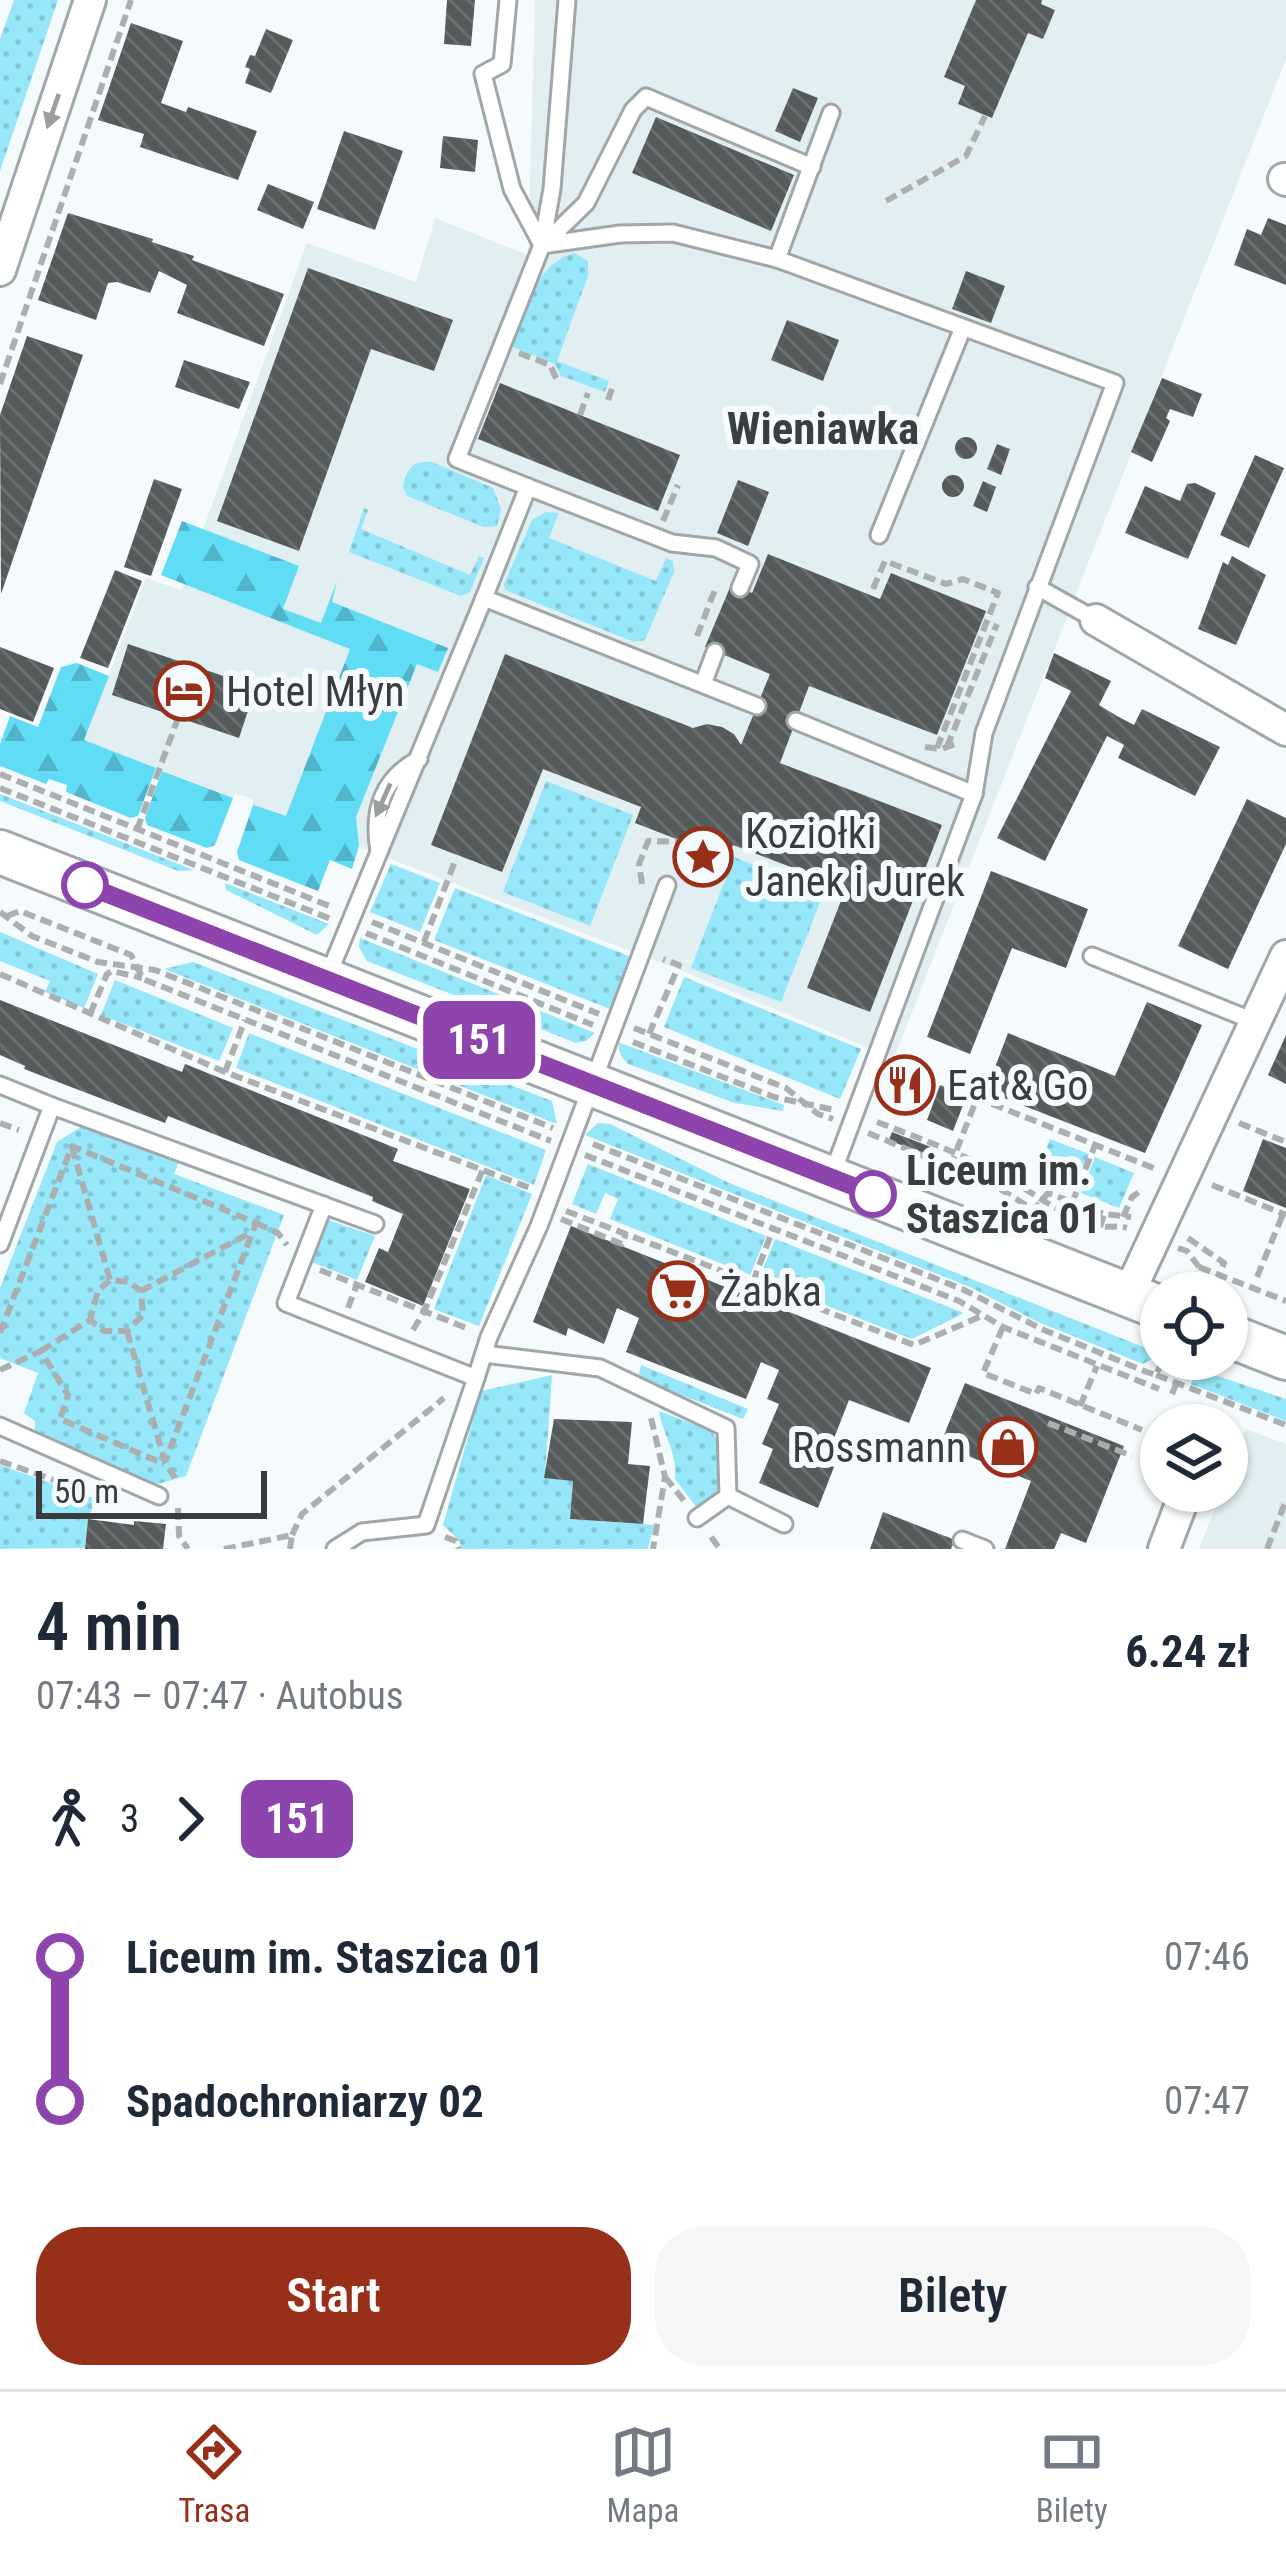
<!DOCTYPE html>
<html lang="pl">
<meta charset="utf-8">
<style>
body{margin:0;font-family:"Roboto Condensed",sans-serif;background:#f6f6f7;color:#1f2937;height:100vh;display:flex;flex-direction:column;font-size:45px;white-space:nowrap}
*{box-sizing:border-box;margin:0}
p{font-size:39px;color:#747a83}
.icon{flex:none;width:66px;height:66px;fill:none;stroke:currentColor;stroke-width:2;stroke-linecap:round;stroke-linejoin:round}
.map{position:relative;height:1549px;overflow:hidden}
.details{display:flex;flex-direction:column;background:#fff;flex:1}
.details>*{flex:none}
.badge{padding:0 24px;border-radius:18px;font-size:42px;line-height:78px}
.buttons{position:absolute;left:1140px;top:1272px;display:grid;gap:24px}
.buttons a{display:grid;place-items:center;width:108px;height:108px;border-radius:50%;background:#fff;box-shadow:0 3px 9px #0004;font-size:60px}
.scale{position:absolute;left:36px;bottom:30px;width:231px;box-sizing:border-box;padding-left:12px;border:6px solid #3a3c3d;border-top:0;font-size:33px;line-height:42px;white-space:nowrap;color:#3a3c3d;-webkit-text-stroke:9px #f5fbfc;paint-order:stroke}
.map>.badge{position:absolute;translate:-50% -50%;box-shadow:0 0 0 6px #fff}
.legs{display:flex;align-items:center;gap:18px;height:132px;padding:0 36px;font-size:39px}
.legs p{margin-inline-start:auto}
.overview{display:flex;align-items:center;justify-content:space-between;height:204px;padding:0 36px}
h1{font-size:66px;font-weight:600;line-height:90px}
.primary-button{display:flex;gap:24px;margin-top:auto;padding:24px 36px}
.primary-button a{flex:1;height:138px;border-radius:48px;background:#982f19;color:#fff;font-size:48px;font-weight:600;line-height:138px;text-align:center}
.primary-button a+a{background:#f6f6f7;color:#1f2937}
ul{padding:0 36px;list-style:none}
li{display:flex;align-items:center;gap:42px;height:144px;font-size:45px}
li i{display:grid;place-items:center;width:18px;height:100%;margin:0 15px;background:currentColor}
li i::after{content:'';width:30px;height:30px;margin:-15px;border:9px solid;border-radius:50%;background:#fff}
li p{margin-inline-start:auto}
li:first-child i{background:linear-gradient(#0000 50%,currentColor 0)}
li:last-child i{background:linear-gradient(currentColor 50%,#0000 0)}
.tabs{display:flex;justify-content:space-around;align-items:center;height:168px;border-top:3px solid #e0e1e3;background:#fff;font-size:33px;color:#747a83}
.tabs a{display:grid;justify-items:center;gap:6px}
.tabs .selected{color:#982f19}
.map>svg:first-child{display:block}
.built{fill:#e1eff2}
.grass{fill:url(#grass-dots)}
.forest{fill:url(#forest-firs)}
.building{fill:url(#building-back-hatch)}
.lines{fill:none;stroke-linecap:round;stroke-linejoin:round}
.lane-casing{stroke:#a1a7a8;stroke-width:21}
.street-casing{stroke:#a1a7a8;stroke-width:36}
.secondary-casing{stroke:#a1a7a8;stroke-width:48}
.path{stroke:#abafb0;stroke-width:6;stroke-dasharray:12 6;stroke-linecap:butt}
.lane{stroke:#fff;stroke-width:15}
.street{stroke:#fff;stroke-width:30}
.secondary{stroke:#fff;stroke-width:42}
.oneway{fill:#9c9e9e}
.line-1-casing{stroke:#fff;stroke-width:27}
.line-1{stroke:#8e44ad;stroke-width:18}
.stop-1-dot{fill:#fff;stroke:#8e44ad;stroke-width:6}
.labels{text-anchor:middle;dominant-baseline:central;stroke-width:12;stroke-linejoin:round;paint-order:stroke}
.poi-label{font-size:42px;fill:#3a3c3d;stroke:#f5fbfc;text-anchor:start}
.stop-label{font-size:42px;font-weight:bold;fill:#3a3c3d;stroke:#f5fbfc;text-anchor:start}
.neighbourhood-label{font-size:45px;font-weight:bold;fill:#393e3f;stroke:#f5fbfc}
</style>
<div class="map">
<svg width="1286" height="1549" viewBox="0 0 1286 1549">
<defs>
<pattern id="grass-dots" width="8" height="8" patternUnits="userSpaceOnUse" patternTransform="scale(3)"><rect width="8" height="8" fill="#95e7f9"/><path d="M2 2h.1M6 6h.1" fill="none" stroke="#81c7d6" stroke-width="1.8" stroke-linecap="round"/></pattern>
<pattern id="forest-firs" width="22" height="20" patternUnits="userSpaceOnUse" patternTransform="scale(3)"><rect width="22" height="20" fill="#61dcf5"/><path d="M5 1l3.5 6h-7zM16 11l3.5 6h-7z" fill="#51b4c8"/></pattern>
<pattern id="building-back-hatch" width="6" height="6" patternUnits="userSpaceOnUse" patternTransform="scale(3)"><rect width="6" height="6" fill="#555a5b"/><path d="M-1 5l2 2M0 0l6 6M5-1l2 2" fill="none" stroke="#6b6f70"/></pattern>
</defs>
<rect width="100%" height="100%" fill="#f5fbfc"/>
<g class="built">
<polygon points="535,0 1286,0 1286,59 894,1058 677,969 281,817 253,805 253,800 246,797 235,793 233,798 84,740 146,578 181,590 307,243 416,282 435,218 528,255"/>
<polygon points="1246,1429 1286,1444 1286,1549 1199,1549 1222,1491 1227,1491 1227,1477"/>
</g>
<g class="grass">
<polygon points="14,0 58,0 0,171 0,39"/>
<path d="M574,253L588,261V276L557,361L609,381L605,392L561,376L555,364L510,346C525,311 534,265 574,253Z"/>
<path d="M432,462L493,488L501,509L497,526L484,527L407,496L403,488C405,469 414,460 432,462Z"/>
<polygon points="364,508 368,510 361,529 470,575 479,556 484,558 470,592 461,596 349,552"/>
<polygon points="546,512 559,513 549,538 656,581 666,558 673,561 674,572 645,640 634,642 505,590 504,584 532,520"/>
<polygon points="546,781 633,815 590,926 503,892"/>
<polygon points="0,794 194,870 178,871 0,801"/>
<polygon points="734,857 824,892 781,1002 691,968"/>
<polygon points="391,864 440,883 420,932 370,912"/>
<polygon points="225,883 329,924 317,935 226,890"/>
<polygon points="455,888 629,956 610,1009 434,940"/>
<polygon points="0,932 98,974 84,1008 45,992 50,981 0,961"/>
<polygon points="360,938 595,1033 586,1041 576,1043 367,961 359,947"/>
<polygon points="193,962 552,1101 557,1124 164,969"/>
<polygon points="684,977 861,1049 840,1099 664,1027"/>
<polygon points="115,980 233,1028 219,1061 101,1015"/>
<polygon points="249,1033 546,1150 534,1185 236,1068"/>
<polygon points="618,1042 784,1105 783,1111 735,1103 628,1064 621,1056"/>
<polygon points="598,1123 610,1124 729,1183 1156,1352 1154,1358 1143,1364 1038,1322 970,1287 585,1135"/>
<polygon points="84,1125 180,1159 174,1174 284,1215 186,1476 154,1485 35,1433 35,1421 24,1413 38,1373 0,1358 0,1288 57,1142"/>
<polygon points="1050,1139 1089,1154 1074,1190 1036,1175"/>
<polygon points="1095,1157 1134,1173 1119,1208 1081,1193"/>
<polygon points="588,1164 766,1236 750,1275 610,1219 618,1199 605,1193 596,1214 572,1204"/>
<polygon points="486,1175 532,1194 479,1326 434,1309"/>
<polygon points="328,1220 375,1236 357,1280 309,1261"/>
<polygon points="775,1239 964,1313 912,1339 759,1279"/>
<polygon points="641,1365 748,1409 743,1419 643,1380 639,1374"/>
<polygon points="1197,1369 1286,1399 1286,1421 1191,1384"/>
<polygon points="552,1375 545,1477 573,1481 570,1519 654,1525 648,1549 462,1549 459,1540 443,1525 481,1391"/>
<path d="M659,1411L711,1431L720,1444L721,1486L714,1498L697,1508L675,1479C677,1451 664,1438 659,1411Z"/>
<polygon points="0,1465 96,1499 88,1519 85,1548 0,1549"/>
</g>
<g class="forest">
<polygon points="182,521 299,566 283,609 321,623 337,581 332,602 448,648 438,672 417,664 356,817 359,846 352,869 330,860 318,891 239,860 237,852 253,805 286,816 350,649 161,575"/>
<polygon points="77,663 109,676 84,740 156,768 138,816 131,818 66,792 67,785 49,779 46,784 0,766 0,744 10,716 38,727 61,667"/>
<polygon points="162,771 233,798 215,845 207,848 147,825 145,818"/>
</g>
<g class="building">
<polygon points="447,0 475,0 471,46 444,44"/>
<polygon points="976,0 1042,0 1041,4 1055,10 1043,39 1028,33 992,118 958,104 965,86 944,77"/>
<polygon points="131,23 183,41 161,103 186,112 188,107 257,131 238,180 140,147 144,134 98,120"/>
<polygon points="266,29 293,40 271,93 245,83 250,69 245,67 250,55 255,56"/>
<polygon points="793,88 818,98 800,142 775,131"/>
<polygon points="656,117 794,175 771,231 632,173"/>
<polygon points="344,131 403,151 375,230 317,209"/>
<polygon points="443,136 478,140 475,172 440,168"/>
<polygon points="268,184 314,202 303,229 257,210"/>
<polygon points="68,213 153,239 152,242 194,256 192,260 284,294 264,346 177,313 187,285 159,271 150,293 117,282 108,283 96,320 38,300"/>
<polygon points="1268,218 1286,225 1286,285 1234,265 1247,229 1261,235"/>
<polygon points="308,268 453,320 434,371 371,349 299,551 217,521"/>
<polygon points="966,271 1005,286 991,323 952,309"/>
<polygon points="787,320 839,340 823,381 771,360"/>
<polygon points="27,336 83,355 1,594 0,415"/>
<polygon points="184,360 250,382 239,409 175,387"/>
<polygon points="1162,378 1202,394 1193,417 1170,409 1166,418 1170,421 1152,462 1131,452"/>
<polygon points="500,383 680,455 658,511 478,439"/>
<circle cx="966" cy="448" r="11"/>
<polygon points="997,444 1010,449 1001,475 987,469"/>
<polygon points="1255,455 1284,468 1249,548 1220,535"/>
<circle cx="953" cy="486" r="11"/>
<polygon points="154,479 182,489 151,576 124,567"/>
<polygon points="738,480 769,492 748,546 717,533"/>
<polygon points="983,481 996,487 987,512 973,506"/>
<polygon points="1195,483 1216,493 1188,559 1125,533 1145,486 1180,501 1187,484"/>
<polygon points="768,554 880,599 891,573 986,611 937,735 809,686 780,763 942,825 870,1012 807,988 846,888 733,845 728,859 635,823 641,807 543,769 502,872 431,845 505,654 693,728 707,724 722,727 734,734 741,745 770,674 705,647 731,585 752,593"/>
<polygon points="1232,556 1266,575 1236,645 1198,629 1223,562 1228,565"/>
<polygon points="115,570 142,581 108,668 80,658"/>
<polygon points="128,644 256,687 239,738 112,695"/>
<polygon points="0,647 54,668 33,722 0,709"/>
<polygon points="1054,653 1111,681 1099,705 1117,716 1134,725 1142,709 1220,747 1195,796 1118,758 1124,745 1107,736 1045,861 997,838 1071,691 1045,678"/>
<polygon points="1247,799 1286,818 1286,844 1228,969 1178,946"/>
<polygon points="991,871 1088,909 1066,968 1012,948 970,1054 927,1037"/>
<polygon points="0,1000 182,1072 185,1064 398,1149 393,1161 470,1189 423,1306 365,1282 379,1248 388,1252 403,1214 372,1201 373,1197 168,1116 165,1123 24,1069 25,1066 0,1055"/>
<polygon points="1147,1002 1202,1025 1145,1153 986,1091 1008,1033 1115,1076"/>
<polygon points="1286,1035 1286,1084 1268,1075"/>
<polygon points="901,1058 927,1069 909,1112 883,1101"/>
<polygon points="940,1085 967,1095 953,1131 927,1120"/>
<polygon points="892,1132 936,1149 932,1158 889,1140"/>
<polygon points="1263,1139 1286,1148 1286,1208 1243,1191"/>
<polygon points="571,1226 931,1368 909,1423 849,1400 824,1464 834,1467 818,1508 759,1483 773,1449 762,1444 779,1404 767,1399 779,1370 761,1362 746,1399 626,1352 639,1318 617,1308 604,1344 568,1328 566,1336 533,1322"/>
<polygon points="965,1383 1124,1446 1086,1543 1061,1533 1054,1549 1005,1549 1031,1481 940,1445"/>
<polygon points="554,1419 632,1422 628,1464 650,1466 643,1524 570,1519 573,1481 544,1478"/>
<polygon points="883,1512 955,1540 951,1549 870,1549"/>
<polygon points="88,1519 134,1525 134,1521 166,1524 163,1549 85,1549"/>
</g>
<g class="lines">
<defs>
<g id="lane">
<polyline points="508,0 502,64 483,74 512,189 542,245"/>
<polyline points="545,243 586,203 633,110 646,97 812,167"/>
<polyline points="542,245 552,189 567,0"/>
<polyline points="777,259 831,113"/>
<polyline points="528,487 457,459 542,245 620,234 673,233 777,259 1115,383 984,733 974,794 832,1175"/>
<polyline points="879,535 962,330"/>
<polyline points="1037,587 1096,620"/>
<polyline points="740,588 750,564 716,548 672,543 528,487 484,598 757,706"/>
<polyline points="703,684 715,652"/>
<polyline points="796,721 974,794"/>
<path d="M379,851C372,810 382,779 419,759"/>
<polyline points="1092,956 1256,1022"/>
<polyline points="327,978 484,598"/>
<polyline points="0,1085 52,1106"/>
<polyline points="324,1205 286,1303 476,1378 489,1337 539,1226 667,885"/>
<polyline points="0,1244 52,1106 375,1224"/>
<polyline points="484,1354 600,1368 726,1428 728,1496 784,1524"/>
<polyline points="0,1426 159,1496"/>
<polyline points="697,1518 728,1496"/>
<polyline points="962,1540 985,1549"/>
<polyline points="335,1549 362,1532 426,1525 476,1378"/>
</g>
<g id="street">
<polyline points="1284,179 1286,180"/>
<polyline points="0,270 90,0"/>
<polyline points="1096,620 1286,730"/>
<polyline points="1128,1295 1286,956"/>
<polyline points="1164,1549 1186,1491"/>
</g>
<g id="secondary">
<polyline points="0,852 1161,1308"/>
<polyline points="1227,1335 1286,1358"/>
</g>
</defs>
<use href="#lane" class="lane-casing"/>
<use href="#street" class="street-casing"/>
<use href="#secondary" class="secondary-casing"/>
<g class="path">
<polyline points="886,201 966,156 985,116"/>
<polyline points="519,353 550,365 557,380"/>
<polyline points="0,384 131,0"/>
<polyline points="608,400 614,383"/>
<polyline points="580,415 588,393"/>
<polyline points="663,521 678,485"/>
<polyline points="873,589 885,561 946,584 963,579 998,593 937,748"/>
<polyline points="697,636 716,587"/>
<polyline points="925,747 941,749 958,743"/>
<polyline points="947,747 997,624"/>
<polyline points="0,774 332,907"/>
<polyline points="0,788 331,919"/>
<polyline points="137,830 178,718"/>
<polyline points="642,884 639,864 648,841 684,842 674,867"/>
<polyline points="0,912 32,936 98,962 155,970 553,1128"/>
<polyline points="7,916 20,911 131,955 143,979 551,1141"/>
<polyline points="372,922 599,1014"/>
<polyline points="366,933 593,1025"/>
<polyline points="424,942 455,861"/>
<polyline points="0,974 225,1072 530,1188"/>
<polyline points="90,1014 107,974 112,971 142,978"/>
<polyline points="634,1028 786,1088 818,1114 833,1119"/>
<polyline points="649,1034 679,965 663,959"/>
<polyline points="633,1042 774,1097 835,1110"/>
<polyline points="225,1072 245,1020"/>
<path d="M877,1122C924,1140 971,1157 1015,1183C1041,1198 1068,1220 1099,1226C1108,1228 1117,1225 1127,1228"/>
<polyline points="0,1123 19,1130"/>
<polyline points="1239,1123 1286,1142"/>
<polyline points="868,1133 992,1184 1034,1210 1048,1193 1104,1214"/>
<polyline points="593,1144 962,1289 1044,1330 1147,1372 1156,1375 1163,1359"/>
<polyline points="72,1147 110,1280"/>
<polyline points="585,1155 959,1301 1003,1327 1159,1389"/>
<polyline points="950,1167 977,1098 1156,1169"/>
<polyline points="1212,1185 1286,1215"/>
<polyline points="1072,1203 1095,1145"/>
<polyline points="566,1211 914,1345 982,1316"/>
<polyline points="1123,1217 1132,1197 1142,1190"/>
<polyline points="561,1219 622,1244 626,1234"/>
<polyline points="256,1223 278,1233 287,1245"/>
<polyline points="1100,1227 1104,1214 1131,1217"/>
<polyline points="1188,1238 1224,1263 1213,1291"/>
<polyline points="1178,1248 1187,1251 1199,1267 1191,1288"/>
<polyline points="1199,1267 1286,1301"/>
<polyline points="320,1270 469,1329"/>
<polyline points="1257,1277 1283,1214"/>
<polyline points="753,1282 773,1229"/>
<polyline points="141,1291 250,1233"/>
<polyline points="348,1308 357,1284"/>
<polyline points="1003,1327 983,1373 1036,1394 1039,1388 1142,1430"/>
<polyline points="413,1330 424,1312 483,1169"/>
<polyline points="127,1331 165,1462 175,1478"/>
<polyline points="0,1333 72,1146 256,1223 165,1462"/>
<polyline points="41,1351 90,1320 104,1331 127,1331 143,1315 141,1291 129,1282 110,1280 98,1291 90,1320"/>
<polyline points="0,1370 41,1351 68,1395 60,1419 164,1464"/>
<polyline points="1156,1375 1286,1425"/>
<polyline points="1172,1394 1185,1363"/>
<polyline points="1080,1406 1097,1366"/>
<polyline points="651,1418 665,1477 653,1549"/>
<polyline points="1048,1423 1132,1456"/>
<polyline points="0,1461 82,1490"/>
<polyline points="665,1477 685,1502"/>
<polyline points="178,1508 179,1536 188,1549"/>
<polyline points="292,1535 302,1514 444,1398"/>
<polyline points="445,1537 456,1541 459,1549"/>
<polyline points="711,1537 720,1549"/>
<polyline points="224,1549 292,1535 290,1549"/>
<polyline points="1267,1549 1286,1500"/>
</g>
<use href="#lane" class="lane"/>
<use href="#street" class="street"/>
<use href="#secondary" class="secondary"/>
</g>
<defs><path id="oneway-solid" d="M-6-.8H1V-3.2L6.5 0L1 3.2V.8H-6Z" transform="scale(3)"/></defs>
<g class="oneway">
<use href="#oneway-solid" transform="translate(53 111) rotate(109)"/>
<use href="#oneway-solid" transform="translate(383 800) rotate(114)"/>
</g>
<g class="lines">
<defs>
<polyline id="line-1" points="85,885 873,1194"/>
</defs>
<use href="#line-1" class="line-1-casing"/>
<use href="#line-1" class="line-1"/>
</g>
<defs>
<symbol id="hotel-ring" viewBox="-11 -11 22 22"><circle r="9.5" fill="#f5fbfc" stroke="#982f19" stroke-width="1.5"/><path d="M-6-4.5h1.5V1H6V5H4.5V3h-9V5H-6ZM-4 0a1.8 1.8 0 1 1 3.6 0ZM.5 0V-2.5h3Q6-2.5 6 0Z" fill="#982f19"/></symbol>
<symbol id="sight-ring" viewBox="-11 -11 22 22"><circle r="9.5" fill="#f5fbfc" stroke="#982f19" stroke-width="1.5"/><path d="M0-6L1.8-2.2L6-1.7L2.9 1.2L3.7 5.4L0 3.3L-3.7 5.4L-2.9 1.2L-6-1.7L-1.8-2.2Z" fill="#982f19"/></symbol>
<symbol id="restaurant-ring" viewBox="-11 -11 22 22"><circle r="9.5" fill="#f5fbfc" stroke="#982f19" stroke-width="1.5"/><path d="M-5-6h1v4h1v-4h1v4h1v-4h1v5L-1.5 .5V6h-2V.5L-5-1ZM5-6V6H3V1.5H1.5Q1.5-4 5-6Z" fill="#982f19"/></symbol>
<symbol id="supermarket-ring" viewBox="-11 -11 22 22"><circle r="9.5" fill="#f5fbfc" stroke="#982f19" stroke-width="1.5"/><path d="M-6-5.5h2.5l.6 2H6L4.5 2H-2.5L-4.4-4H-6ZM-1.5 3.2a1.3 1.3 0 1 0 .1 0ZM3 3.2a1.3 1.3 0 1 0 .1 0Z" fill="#982f19"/></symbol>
<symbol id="shop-ring" viewBox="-11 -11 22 22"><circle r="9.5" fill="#f5fbfc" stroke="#982f19" stroke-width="1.5"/><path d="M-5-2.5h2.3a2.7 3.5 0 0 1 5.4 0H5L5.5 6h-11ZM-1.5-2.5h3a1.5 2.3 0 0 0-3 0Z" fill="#982f19"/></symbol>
</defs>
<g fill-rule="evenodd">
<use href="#hotel-ring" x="151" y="658" width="66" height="66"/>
<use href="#sight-ring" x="670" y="824" width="66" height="66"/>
<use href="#restaurant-ring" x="872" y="1052" width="66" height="66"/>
<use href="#supermarket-ring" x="645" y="1258" width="66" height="66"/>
<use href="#shop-ring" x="975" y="1414" width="66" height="66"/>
</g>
<g class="stop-1-dot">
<circle cx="85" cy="885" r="21"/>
<circle cx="873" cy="1194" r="21"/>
</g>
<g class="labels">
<g class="poi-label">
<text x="226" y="691">Hotel Młyn</text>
<text x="745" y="833">Koziołki<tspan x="745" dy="48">Janek i Jurek</tspan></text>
<text x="947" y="1085">Eat &amp; Go</text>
<text x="720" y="1291">Żabka</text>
<text x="966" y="1447" text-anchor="end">Rossmann</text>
</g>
<g class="stop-label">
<text x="906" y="1170">Liceum im.<tspan x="906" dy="48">Staszica 01</tspan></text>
</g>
<g class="neighbourhood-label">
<text x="823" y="428">Wieniawka</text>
</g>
</g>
</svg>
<div class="buttons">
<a><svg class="icon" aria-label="locate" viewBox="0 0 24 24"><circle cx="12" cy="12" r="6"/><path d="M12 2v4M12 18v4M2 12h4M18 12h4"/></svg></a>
<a><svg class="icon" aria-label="layers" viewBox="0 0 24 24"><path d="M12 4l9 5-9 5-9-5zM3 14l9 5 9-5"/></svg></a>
</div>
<div class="scale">50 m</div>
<b class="badge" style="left:479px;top:1040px;background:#8e44ad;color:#fff">151</b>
</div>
<section class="details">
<div class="overview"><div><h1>4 min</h1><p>07:43 – 07:47 · Autobus</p></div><b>6.24 zł</b></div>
<div class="legs"><svg class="icon" aria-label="walk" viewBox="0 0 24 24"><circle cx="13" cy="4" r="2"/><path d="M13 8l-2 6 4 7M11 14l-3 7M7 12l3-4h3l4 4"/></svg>3<svg class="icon" aria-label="forward" viewBox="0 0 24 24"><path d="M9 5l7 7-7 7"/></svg><b class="badge" style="background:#8e44ad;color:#fff">151</b></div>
<ul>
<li><i style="color:#8e44ad"></i><b>Liceum im. Staszica 01</b><p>07:46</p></li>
<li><i style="color:#8e44ad"></i><b>Spadochroniarzy 02</b><p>07:47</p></li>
</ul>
<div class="primary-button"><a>Start</a><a>Bilety</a></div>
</section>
<nav class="tabs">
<a class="selected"><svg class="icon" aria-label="directions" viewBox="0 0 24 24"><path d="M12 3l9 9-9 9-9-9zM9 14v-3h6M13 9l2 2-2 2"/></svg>Trasa</a>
<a><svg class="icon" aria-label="map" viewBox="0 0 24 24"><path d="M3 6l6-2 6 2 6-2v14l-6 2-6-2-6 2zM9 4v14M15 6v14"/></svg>Mapa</a>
<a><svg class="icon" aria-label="tickets" viewBox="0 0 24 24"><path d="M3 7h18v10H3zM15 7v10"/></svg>Bilety</a>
</nav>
